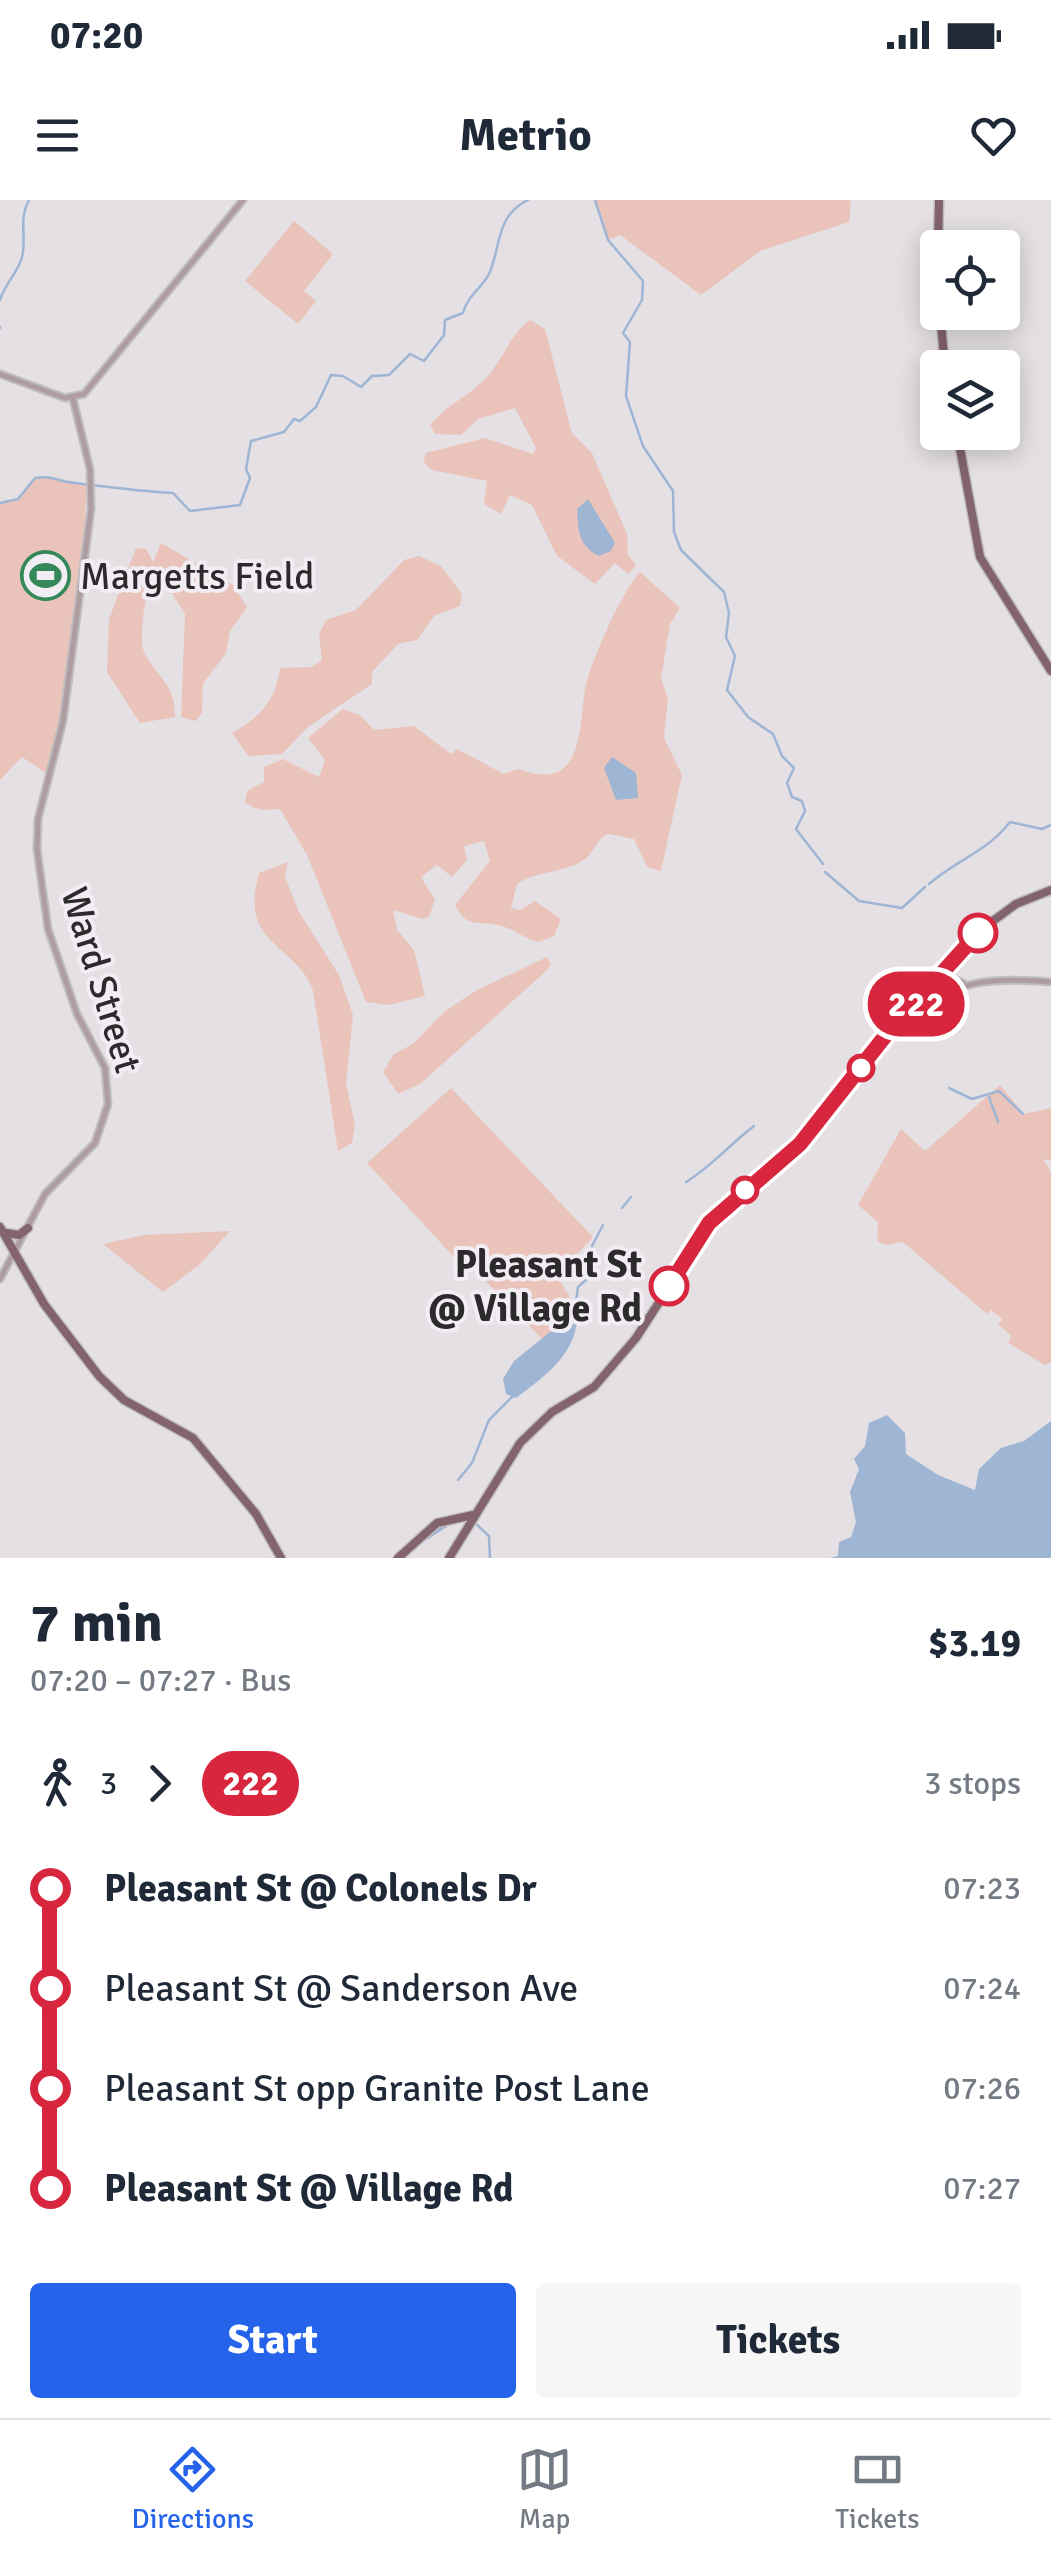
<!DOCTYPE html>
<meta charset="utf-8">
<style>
body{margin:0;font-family:Signika,sans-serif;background:#f6f6f7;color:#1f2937;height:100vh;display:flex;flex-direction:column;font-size:38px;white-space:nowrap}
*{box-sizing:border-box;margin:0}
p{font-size:32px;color:#747a83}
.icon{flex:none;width:55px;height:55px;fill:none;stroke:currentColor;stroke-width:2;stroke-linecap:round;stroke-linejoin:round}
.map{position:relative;height:1358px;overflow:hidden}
.panel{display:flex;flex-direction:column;background:#fff;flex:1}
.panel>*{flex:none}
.badge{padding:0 20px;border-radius:32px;font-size:35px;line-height:65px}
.controls{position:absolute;left:920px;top:30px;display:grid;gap:20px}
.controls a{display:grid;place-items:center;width:100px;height:100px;border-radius:10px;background:#fff;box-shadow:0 5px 25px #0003;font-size:50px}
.map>.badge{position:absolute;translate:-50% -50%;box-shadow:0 0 0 5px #fff}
.legs{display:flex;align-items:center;gap:15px;height:110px;padding:0 30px;font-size:32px}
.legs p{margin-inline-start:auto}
.summary{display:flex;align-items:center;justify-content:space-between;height:170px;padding:0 30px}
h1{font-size:55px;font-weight:700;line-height:75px}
.primary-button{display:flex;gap:20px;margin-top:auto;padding:20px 30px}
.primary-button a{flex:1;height:115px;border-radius:10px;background:#2563eb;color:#fff;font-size:40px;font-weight:700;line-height:115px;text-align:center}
.primary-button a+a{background:#f6f6f7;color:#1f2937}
ul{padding:0 30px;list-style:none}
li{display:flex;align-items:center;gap:35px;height:100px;font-size:38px}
li i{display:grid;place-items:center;width:15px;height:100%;margin:0 12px;background:currentColor}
li i::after{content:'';width:25px;height:25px;margin:-12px;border:8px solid;border-radius:50%;background:#fff}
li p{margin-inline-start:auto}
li:first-child i{background:linear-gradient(#0000 50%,currentColor 0)}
li:last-child i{background:linear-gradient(currentColor 50%,#0000 0)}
.status{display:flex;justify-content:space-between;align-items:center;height:70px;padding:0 50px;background:#fff;direction:ltr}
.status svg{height:28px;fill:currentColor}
header{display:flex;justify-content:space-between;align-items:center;height:130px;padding:0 30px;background:#fff;font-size:45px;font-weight:700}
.tabs{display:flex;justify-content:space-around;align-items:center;height:140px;border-top:2px solid #e0e1e3;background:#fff;font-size:28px;color:#747a83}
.tabs a{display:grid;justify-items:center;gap:5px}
.tabs .active{color:#2563eb}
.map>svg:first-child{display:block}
.green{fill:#eac4bb}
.water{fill:#9fb5d4}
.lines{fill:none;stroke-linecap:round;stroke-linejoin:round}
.stream{stroke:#9fb5d4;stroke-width:2.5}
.river{stroke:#9fb5d4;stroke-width:6}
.minor-casing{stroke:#bfbcbf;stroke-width:9}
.major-casing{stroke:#bfbcbf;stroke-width:11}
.minor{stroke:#af9ca1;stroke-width:5}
.major{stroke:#83636c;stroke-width:8}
.line-1-casing{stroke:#fff;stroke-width:22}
.line-1{stroke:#d7263d;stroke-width:15}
.stop-1-dot{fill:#fff;stroke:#d7263d;stroke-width:5}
.labels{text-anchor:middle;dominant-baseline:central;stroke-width:8;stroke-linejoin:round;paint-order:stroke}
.poi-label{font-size:38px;fill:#2c2a2c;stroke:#f2edf2;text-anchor:start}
.street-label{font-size:38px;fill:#2c2a2c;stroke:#f2edf2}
.stop-label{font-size:38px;font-weight:bold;fill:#2c2a2c;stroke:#f2edf2;text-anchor:end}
</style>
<div class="status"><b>07:20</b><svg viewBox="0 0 49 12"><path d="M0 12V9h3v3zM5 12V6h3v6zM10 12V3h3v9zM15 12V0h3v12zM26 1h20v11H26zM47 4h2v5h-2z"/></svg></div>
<header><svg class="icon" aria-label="menu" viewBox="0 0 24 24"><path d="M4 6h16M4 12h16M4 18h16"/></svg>Metrio<svg class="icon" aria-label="heart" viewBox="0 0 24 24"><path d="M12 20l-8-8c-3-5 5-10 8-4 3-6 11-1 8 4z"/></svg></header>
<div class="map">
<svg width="1051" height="1358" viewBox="0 0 1051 1358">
<rect width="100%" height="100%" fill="#e4e0e4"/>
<g class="green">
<polygon points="595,0 851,0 849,22 760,51 701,95 620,35 608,40"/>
<polygon points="294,21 333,54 304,91 316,101 298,124 245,81"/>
<path d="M530,120L545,129L572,233L592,253L627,334L628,355L636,365L628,374L615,363L595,384L557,356L532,305L510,295L501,314L484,304L487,281L432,270L423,262L426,253L485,238L533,254L536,248L515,208L478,219L461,235L435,234L430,225C446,205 469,196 486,178C502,162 511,132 530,120Z"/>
<polygon points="38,277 86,284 85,330 57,536 46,573 22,557 0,580 0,303 18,299"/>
<path d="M161,343L233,385L247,407L230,431L226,453L203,484L202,513L196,521L181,517L185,414L157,370C146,382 137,440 145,454C158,478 176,486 175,517L140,523L107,472L109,419L136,348L146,349L153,362Z"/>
<path d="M419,356L441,366L462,394L460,406L434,416L417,440L398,444L372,472V484L308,527L282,554L248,556L232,533C260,518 276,500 280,468L311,467L322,460L319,434L326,420L356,410L404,360Z"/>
<path d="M640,372L680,408L670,424L661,479L668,499L664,538L682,575L661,671L647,667L634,639L608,634C596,639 596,650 586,658C566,674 537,670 517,684L511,708L520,710L535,701L561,719L554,736L539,742C525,739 515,730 502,726C479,719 468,731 455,705L490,661L484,641L464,646L467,660L452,677L437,665L421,677L435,700L429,717L423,719L393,710L397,730L414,750L425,796L389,805L366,802L307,655L280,609C267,610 257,612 245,602L247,591L264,582V567L283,559L319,577L325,560L308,538L343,509L360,515L374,530L414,526L451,554L457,549L504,574L518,569C534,574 553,580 567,565C582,547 581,512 585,490C590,463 622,391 640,372Z"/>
<path d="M288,662L285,677L299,712L339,775L353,815L346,884L355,925L352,943L338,951L313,791C297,743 238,747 259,673Z"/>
<polygon points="547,757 551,765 543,774 420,884 398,894 383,872 394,854 413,844 444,812 475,791"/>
<polygon points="1000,885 1024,914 1051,908 1051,961 1043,959 1051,972 1051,1162 1045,1165 1008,1143 1011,1136 998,1124 1002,1119 991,1110 987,1114 903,1042 886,1045 877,1041 878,1022 858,1005 901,929 925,951"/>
<polygon points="451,888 593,1037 557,1076 575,1106 543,1140 469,1064 464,1068 367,963"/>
<polygon points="230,1031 199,1065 163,1092 103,1044 144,1035"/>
</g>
<g class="water">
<path d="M588,299L615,343L611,351L599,356C578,346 578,329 577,309Z"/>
<polygon points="612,557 636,573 638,598 616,600 604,568"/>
<path d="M571,1115L577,1119C575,1156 542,1178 516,1198L506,1194L503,1179L514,1161Z"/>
<polygon points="887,1215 905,1233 906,1254 938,1275 975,1290 979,1269 1001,1248 1024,1241 1051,1221 1051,1358 830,1358 838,1356 839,1342 851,1337 856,1322 850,1292 859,1269 854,1259 865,1246 869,1223"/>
</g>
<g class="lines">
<g class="stream">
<polyline points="595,0 608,40 643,81 642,100 623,133 630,142 626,196 643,246 673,291 674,332 681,350 724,392 729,413 726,437 735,456 727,490 748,517 773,534 782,556 794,568 787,583 792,597 802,601 805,611 796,629 823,664"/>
<path d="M0,100C4,85 19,71 22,57C27,37 18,20 29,0"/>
<polyline points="0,127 0,128"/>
<path d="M0,303L18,299L35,278C51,275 60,282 75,283C109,287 140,291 173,293L190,311L240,305L250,278L246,269L251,241L284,232L294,219L300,221L316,207L331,175L343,176L361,187L372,176L389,175L410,154L424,161L444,135L445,120L463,113C468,95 481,89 489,74C501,48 495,16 528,0"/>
<polyline points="825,672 859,701 902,708 925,687"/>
<path d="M929,684C956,660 987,652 1010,622L1042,629L1051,625"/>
<polyline points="949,888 972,899 999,891 1023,914"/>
<polyline points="989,897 998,922"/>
<path d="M686,982C712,966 729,945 754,926"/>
<polyline points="622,1008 631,997"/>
<polyline points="565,1115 563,1110 576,1102 578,1087 596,1071 592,1046 603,1025"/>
<polyline points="458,1280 472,1263 489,1220 512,1197"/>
<polyline points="475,1323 489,1336 490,1358"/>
</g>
<polyline class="river" points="426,1337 449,1322"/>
<defs>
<g id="minor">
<polyline points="0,174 65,198 84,194 243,0"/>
<polyline points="945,774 963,783"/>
<path d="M910,812C961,780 991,777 1051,782"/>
<polyline points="0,1079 45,994 95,943 108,904 105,868 77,814 48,729 37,649 38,619 63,521 91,309 90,269 73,199"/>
</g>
<g id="major">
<polyline points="938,48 939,0"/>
<polyline points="938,89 945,168"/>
<polyline points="957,232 980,357 1051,471"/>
<polyline points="0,1027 44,1104 99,1176 124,1200 193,1238 256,1314 281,1358"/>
<polyline points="6,1033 19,1035 28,1028"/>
<polyline points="398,1358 437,1323 473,1315"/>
<polyline points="449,1358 520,1243 552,1212 594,1187 636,1138 715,1016 800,944 886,835 982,729 1016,704 1051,690"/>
</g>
</defs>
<use href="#minor" class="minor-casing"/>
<use href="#major" class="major-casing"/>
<use href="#minor" class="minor"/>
<use href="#major" class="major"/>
</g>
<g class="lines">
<defs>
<polyline id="line-1" points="669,1086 709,1023 800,944 886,835 978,733"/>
</defs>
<use href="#line-1" class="line-1-casing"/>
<use href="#line-1" class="line-1"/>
</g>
<defs>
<symbol id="stadium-ring" viewBox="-11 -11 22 22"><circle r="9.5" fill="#f2edf2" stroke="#35885a" stroke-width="1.5"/><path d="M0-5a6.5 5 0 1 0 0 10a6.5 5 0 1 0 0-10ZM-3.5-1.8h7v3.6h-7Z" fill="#35885a"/></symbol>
</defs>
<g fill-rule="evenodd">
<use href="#stadium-ring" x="18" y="348" width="55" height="55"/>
</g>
<g class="stop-1-dot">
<circle cx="978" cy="733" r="18"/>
<circle cx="861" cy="868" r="12"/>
<circle cx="745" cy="990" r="12"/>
<circle cx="669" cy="1086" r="18"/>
</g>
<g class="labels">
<g class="poi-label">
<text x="80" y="376">Margetts Field</text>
</g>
<g class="street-label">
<text transform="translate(101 780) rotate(73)">Ward Street</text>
</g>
<g class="stop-label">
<text x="642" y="1064">Pleasant St<tspan x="642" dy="44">@ Village Rd</tspan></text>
</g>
</g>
</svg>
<div class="controls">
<a><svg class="icon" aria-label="locate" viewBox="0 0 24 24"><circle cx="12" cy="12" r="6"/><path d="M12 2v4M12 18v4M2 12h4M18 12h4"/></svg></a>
<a><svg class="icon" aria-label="layers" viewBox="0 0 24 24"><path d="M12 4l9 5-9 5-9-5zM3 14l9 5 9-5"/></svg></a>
</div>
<b class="badge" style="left:916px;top:804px;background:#d7263d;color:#fff">222</b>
</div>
<section class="panel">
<div class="summary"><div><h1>7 min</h1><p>07:20 – 07:27 · Bus</p></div><b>$3.19</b></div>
<div class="legs"><svg class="icon" aria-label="walk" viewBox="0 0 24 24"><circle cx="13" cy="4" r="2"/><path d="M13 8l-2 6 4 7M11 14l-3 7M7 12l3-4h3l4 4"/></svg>3<svg class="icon" aria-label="forward" viewBox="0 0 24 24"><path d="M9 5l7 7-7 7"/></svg><b class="badge" style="background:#d7263d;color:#fff">222</b><p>3 stops</p></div>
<ul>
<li><i style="color:#d7263d"></i><b>Pleasant St @ Colonels Dr</b><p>07:23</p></li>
<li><i style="color:#d7263d"></i><span>Pleasant St @ Sanderson Ave</span><p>07:24</p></li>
<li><i style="color:#d7263d"></i><span>Pleasant St opp Granite Post Lane</span><p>07:26</p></li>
<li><i style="color:#d7263d"></i><b>Pleasant St @ Village Rd</b><p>07:27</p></li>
</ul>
<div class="primary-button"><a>Start</a><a>Tickets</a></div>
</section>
<nav class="tabs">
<a class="active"><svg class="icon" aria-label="directions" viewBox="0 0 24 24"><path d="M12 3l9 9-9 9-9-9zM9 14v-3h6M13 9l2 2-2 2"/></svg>Directions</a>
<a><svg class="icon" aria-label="map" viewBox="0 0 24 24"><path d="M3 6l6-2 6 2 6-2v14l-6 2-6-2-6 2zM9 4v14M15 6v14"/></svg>Map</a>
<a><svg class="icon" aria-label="tickets" viewBox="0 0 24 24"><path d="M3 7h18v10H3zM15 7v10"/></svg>Tickets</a>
</nav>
